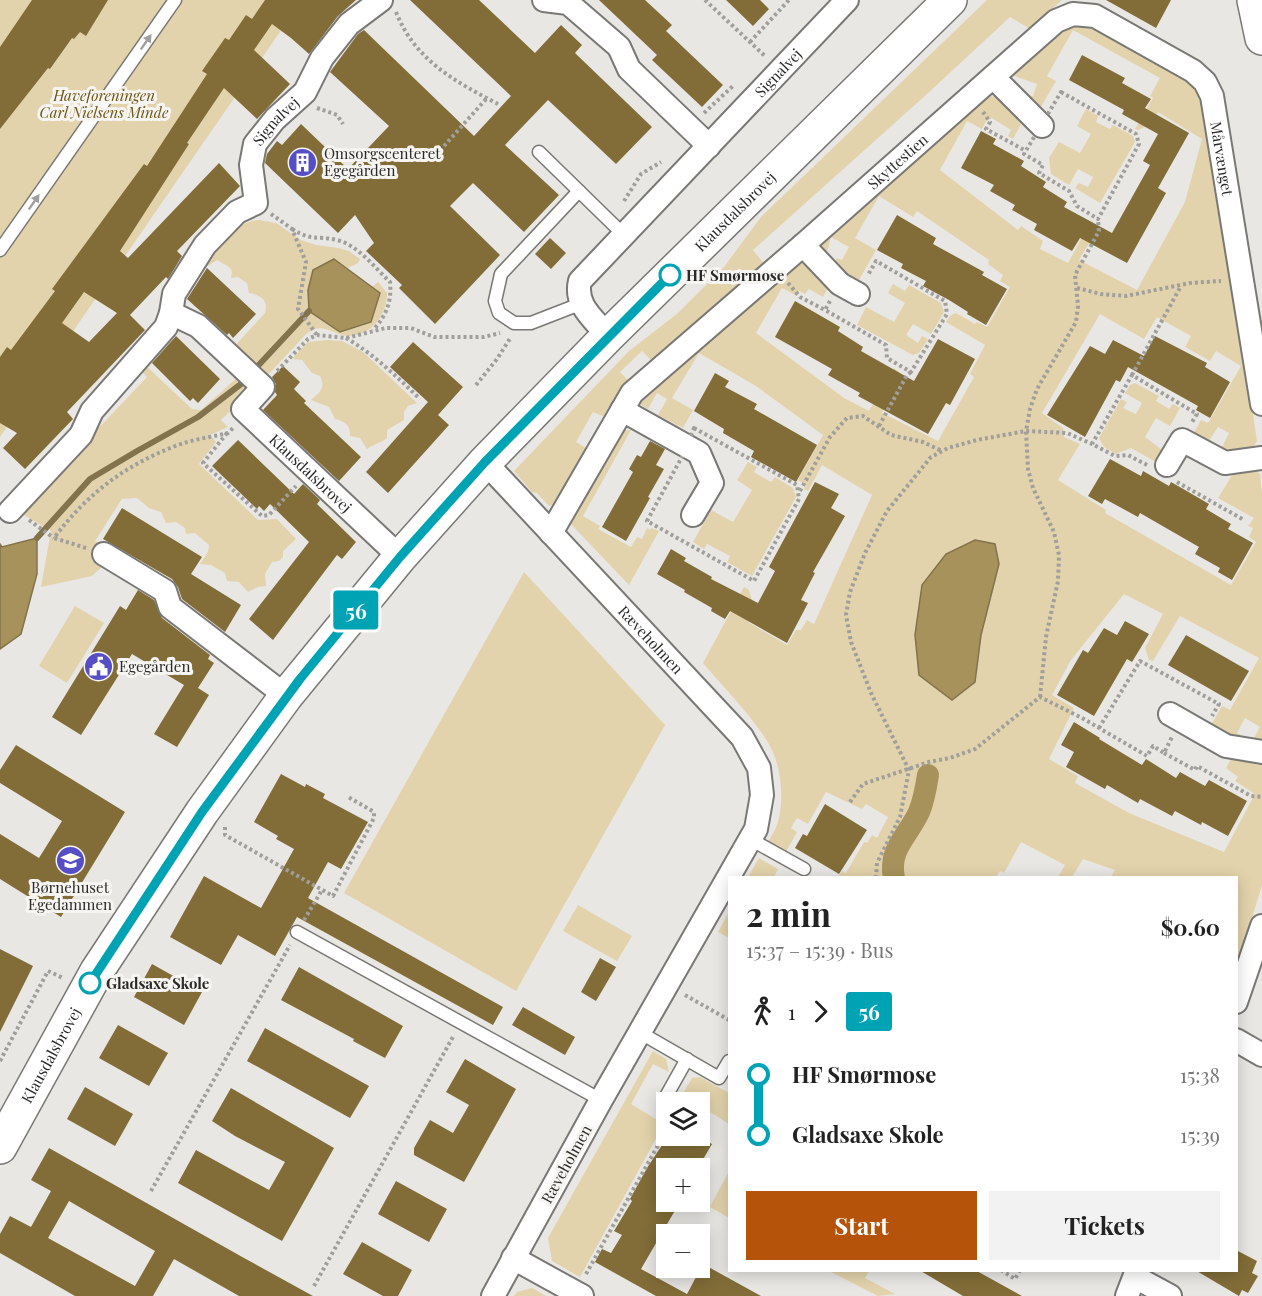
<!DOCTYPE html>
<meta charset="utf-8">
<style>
body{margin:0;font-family:"Playfair Display",serif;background:#f2f2f2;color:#222;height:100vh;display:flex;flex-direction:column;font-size:22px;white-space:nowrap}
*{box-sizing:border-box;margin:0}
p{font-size:20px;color:#767676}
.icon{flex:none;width:33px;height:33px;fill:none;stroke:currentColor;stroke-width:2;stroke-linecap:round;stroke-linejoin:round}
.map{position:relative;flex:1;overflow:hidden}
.sheet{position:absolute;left:728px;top:876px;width:510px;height:396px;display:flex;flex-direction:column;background:#fff;border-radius:0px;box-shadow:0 3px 15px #0003}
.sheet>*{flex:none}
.badge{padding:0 12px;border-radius:4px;font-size:21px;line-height:39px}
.tools{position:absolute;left:656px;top:1092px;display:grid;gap:12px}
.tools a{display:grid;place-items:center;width:54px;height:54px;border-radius:0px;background:#fff;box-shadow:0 3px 15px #0003;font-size:30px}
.map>.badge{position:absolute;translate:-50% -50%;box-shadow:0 0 0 3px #fff}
.legs{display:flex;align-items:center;gap:9px;height:66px;padding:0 18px;font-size:20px}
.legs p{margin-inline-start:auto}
.headline{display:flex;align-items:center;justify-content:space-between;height:102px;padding:0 18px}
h1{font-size:33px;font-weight:700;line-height:45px}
.button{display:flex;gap:12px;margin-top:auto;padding:12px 18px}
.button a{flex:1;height:69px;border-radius:0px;background:#b45309;color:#fff;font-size:24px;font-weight:700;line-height:69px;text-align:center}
.button a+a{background:#f2f2f2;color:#222}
ul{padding:0 18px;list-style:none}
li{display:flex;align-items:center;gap:21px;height:60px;font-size:22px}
li i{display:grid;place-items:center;width:9px;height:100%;margin:0 8px;background:currentColor}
li i::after{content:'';width:15px;height:15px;margin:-8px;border:4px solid;border-radius:50%;background:#fff}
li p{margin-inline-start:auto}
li:first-child i{background:linear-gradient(#0000 50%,currentColor 0)}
li:last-child i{background:linear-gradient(currentColor 50%,#0000 0)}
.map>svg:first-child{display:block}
.green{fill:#e3d3ac}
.water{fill:#a8925c;stroke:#82734c;stroke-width:1.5}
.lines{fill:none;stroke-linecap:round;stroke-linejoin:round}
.stream{stroke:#82734c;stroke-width:6}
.canal{stroke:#a8925c;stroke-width:22}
.building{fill:#826d38;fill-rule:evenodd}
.lane-casing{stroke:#797875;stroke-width:15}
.street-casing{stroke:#797875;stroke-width:26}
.secondary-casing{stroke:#797875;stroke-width:36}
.highway-casing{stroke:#797875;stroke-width:36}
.path{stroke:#a09f9c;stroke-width:4;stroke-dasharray:3 3;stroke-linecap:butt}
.lane{stroke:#fff;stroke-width:12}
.street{stroke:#fff;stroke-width:22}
.secondary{stroke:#fff;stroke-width:33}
.highway{stroke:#fff;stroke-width:33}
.oneway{fill:#9f9f9e}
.line-1-casing{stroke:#fff;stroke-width:14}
.line-1{stroke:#00a3b4;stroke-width:9}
.stop-1-dot{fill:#fff;stroke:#00a3b4;stroke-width:3}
.labels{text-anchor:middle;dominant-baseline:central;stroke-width:6;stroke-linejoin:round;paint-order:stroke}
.street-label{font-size:15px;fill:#2a2a28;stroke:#f6f5f2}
.park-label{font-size:15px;font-style:italic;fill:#6b5412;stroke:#f6f5f2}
.poi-label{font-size:15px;fill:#2a2a28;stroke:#f6f5f2;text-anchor:start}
.stop-label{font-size:15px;font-weight:bold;fill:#2a2a28;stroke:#f6f5f2;text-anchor:start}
</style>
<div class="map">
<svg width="1262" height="1296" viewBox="0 0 1262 1296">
<rect width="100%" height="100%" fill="#e9e7e4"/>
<g class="green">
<polygon points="0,0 302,0 0,437"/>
<polygon points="987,0 1062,0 1030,29 1010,17 926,95 753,250 765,265 653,362 642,351 620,372 630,382 607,418 593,412 576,442 589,450 557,503 549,506 537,493 532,492 514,471 629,351 678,313 724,267 761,217"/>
<path d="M1077,22L1092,25L1187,79L1195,87L1200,98L1232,276L1257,441L1251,449L1222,452L1220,451L1229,433L1218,427L1207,444L1192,436L1201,420L1208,423L1241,366L1216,351L1210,361L1185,347L1191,336L1157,317L1144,339L1100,314L1042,413L1063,428L1064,437L1080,444L1058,480L1106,510L1105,513L1231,585L1256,542L1249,537L1253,528L1248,526L1254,518L1218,498L1236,469L1253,468L1260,474L1262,494V742L1253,740L1260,727L1245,718L1237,733L1241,735L1239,739L1211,725L1222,706L1230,710L1259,658L1180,616L1153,661L1149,660L1145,648L1163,614L1124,594L1071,660L1052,695L1074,708L1049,759L1078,776L1075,783L1129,813L1224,852L1255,794L1235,781L1238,777L1226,768L1232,757L1262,761V885L1236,971V878L1111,877L1115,870L1083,859L1072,877H1058L1065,865L1021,842L1004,873L1000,871L996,877H838L842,871L846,873L864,842L867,843L872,835L877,838L888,817L866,804L862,809L826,792L808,824L797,818L791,828L797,832L786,852L768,842C771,836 775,831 777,825C784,805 782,775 774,755C765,729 722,686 703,663L744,587L749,590L752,600L748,609L753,612L748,622L787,645L796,630H801L807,620L814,624L872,495L822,465L808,491L804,489L806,485L798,480L823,435L756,386L699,353L672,398L693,410L683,428L658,415L667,399L657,393L648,409L638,403L640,399L796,263L809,264L829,285L823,297L809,289L805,294L799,291L797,296L782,288L756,333L844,398L869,411L894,368L899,372L901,378L882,413L938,441L974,377L970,374L985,345L946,322L951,315L956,313L975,324L977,322L987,327L1010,287L1000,281L1003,275L988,264L989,260L917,211L913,217L879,196L855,238L876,250L859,280L841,270L835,263L837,258L842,260L849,247L831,237L827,252L822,253L821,241L988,96L998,97L1021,124L1013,139L1008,136L1011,130L992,118L986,121L982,129L967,121L940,170L1018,230L1021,226L1043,241L1040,249L1068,263L1091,221L1093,222L1095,233L1079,260L1137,290L1185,202L1202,139L1158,112L1153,120L1151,118L1145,127L1138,130L1135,129L1153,98L1150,96L1160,78L1073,30L1047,76L1056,81L1039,110L1025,100L1028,95L1033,96L1037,84L1012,75L1066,27Z"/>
<polygon points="1086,109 1098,116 1096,122 1110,129 1113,125 1133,136 1135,142 1100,203 1075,188 1079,183 1088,187 1093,177 1078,169 1069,185 1051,174 1049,158 1059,142 1080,153 1091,134 1077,126"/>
<path d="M259,220L276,223L301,240L316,245L338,248L349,251L360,259L358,263L348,268L334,260L379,293L372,287L378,282L387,293C387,314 372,336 348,336C334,335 322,322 309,332C304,335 300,341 296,345C285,356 275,368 264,379L232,349L265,313C269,300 260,295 249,293L247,283L238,277L231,278L232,271L229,267L217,260L208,266L203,262C219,245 234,222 259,220Z"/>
<polygon points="893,284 905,291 909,285 941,303 944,312 931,334 913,324 906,335 918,343 922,336 928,339 919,353 913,355 857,325 866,307 894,322 905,303 888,293"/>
<path d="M328,340L342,341L363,352L417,403L408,406L404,412V420L387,430V438C381,443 374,444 367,449L360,438L350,436C351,425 344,421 335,419L329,407L311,400C320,392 326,388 320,376L312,373L302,360L292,359L308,342Z"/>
<polygon points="144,364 192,409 201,410 240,375 254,388 221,420 228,427 210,435 216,442 199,464 258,520 277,519 296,539 283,551 283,557 279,561 272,562 265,574 266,586 258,587 248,592 239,582 227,581 225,573 211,565 200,564 208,552 209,545 195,533 186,534 185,528 176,522 166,523 161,512 149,508 137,498 122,499 95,541 105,547 103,566 92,576 41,587 51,531 19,512 147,377 139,369"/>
<polygon points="1135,383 1159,396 1156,401 1169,409 1173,404 1180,408 1170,426 1156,418 1145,437 1162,450 1156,462 1131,448 1116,454 1104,447 1099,438 1121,399 1127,402 1123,408 1136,414 1142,403 1125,393 1130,385"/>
<polygon points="623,430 631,430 583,516 600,526 598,529 631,547 637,537 642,539 647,528 650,530 651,528 659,531 629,585 571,524"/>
<polygon points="748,462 757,467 754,472 771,482 775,477 793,488 796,497 752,576 727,562 730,556 707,544 704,549 693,542 711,510 733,522 752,490 737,480"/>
<polygon points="524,572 665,725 516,991 344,893"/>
<polygon points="75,606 104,623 67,683 39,666"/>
<polygon points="759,858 778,869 774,877 748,877"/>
<polygon points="578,905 632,936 617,961 563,931"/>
<polygon points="729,912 729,938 718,932"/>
<polygon points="653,1051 666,1059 669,1072 653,1064 631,1104 664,1124 580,1277 552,1261 548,1238"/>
<polygon points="700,1077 729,1093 729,1124 699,1105 699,1102 695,1102 682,1095 692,1078"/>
<polygon points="729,1171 729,1218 710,1207"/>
<polygon points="829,1271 869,1271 865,1278 895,1294 878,1296"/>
<polygon points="532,1288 546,1296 514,1296 517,1292"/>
</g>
<g class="water">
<polygon points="334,259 380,293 371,322 340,332 309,311 308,290 313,270"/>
<polygon points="37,538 37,574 21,634 0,649 0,544 2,547"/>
<polygon points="975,540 995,544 999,564 981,635 975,682 952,700 919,675 915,635 922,585 946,554"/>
</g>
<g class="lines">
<polyline class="stream" points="37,538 90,479 137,451 198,417 241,384 309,311"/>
<path class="canal" d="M894,878C888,849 908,836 919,812C924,800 926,788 928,775"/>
</g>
<g class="building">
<polygon points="32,0 108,0 86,36 80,32 74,39 72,38 50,69 48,68 0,129 0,47"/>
<path d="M265,0H356L338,16L309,54L291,38L272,24L254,50L290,84L257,119L224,88L187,143L189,144L120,251L128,258L219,163L240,186L177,251L182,256L168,279L166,277L130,315L145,330L67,412L73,419L25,469L3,448L17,433L0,423V357L7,347L11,350L55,291L52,289L144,164L147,166L207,74L202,71L225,38L229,40L246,15L252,19ZM84,292L117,313L89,342L62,323Z"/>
<polygon points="410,0 479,0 535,53 561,25 582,45 575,53 652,127 616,164 548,100 505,145 559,195 524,232 473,183 450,206 500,255 435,324 399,288 402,285 366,251 374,243 355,215 338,233 265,163 267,154 277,141 282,145 301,124 348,169 389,126 330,72 358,34 364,30 474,136 511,96"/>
<polygon points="599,0 645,0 672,25 666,31 723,85 702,107 652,60 657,55"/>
<polygon points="726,0 760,0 769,9 753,26"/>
<polygon points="1106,0 1171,0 1156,28"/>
<polygon points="1082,55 1125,78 1122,83 1151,99 1145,108 1189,133 1158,188 1166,193 1127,263 1080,238 1072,251 1034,230 1037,224 1012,210 1015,205 990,191 994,185 961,168 981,131 996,139 993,144 1024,161 1021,166 1046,182 1043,187 1067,202 1064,207 1112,233 1150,165 1143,161 1158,134 1122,114 1124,110 1069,80"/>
<polygon points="897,215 936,238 933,244 984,272 982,275 1007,289 986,325 967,314 968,312 949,300 923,286 926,281 901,268 903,264 877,250"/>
<polygon points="550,238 566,253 551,269 535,254"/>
<polygon points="207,268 256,314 233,338 229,333 227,335 187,299"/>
<polygon points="795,301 840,327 838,331 863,347 861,351 914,381 938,339 975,359 950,405 946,403 928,434 858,396 860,393 828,375 832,369 775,337"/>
<polygon points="176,336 220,379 198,403 193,398 190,401 152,363"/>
<polygon points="1155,336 1207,363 1205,367 1230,382 1210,418 1196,410 1198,406 1128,367 1120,382 1116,380 1085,437 1047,415 1090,346 1105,354 1113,340 1144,356"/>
<polygon points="413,342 463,387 438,415 449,425 388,493 366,472 428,402 390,367"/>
<polygon points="283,366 300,382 294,389 306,401 304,403 361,457 339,481 263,410 277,395 275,392 276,384 272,377"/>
<polygon points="715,373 729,381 725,387 757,404 754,409 817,445 796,482 751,457 754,451 723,433 724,429 694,411"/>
<polygon points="238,440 294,494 303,484 320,500 317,504 356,542 342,559 337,555 273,640 249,619 309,542 270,504 264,511 259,506 257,509 212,466"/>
<polygon points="650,441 665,449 656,465 664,469 648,497 650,498 626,541 602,527 633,472 629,469 637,455 641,457"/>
<polygon points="1110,459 1141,476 1143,471 1169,486 1171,482 1185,490 1209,504 1206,509 1231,524 1228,529 1253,543 1232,580 1218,572 1220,568 1195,554 1199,547 1140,513 1138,517 1105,499 1102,504 1088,496"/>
<polygon points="815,482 839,494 831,508 845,516 813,572 815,573 801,600 808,603 787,643 730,611 725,619 711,611 712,608 684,592 685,590 657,574 671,549 686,558 684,561 712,577 711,579 758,603 775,571 769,567"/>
<polygon points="122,508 202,557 191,574 241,605 225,632 182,599 178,587 172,579 103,539"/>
<polygon points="138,590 154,600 162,618 210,655 208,659 214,663 198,688 209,695 177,747 154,734 184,685 132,654 81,735 52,717 120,606 126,610"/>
<polygon points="1125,621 1149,634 1132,662 1127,659 1094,716 1057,695 1083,650 1088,653 1104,628 1117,635"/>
<polygon points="1186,635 1249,671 1231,701 1168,665"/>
<polygon points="1074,722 1100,738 1099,739 1142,765 1146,759 1176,778 1180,772 1205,786 1209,780 1247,801 1228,836 1202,822 1201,825 1175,811 1172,816 1140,799 1138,803 1107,785 1105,789 1066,767 1074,752 1061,745"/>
<polygon points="16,745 125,812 61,917 0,879 0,834 39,858 62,821 0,783 0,770"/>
<polygon points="281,774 305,787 306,784 325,794 323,798 368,822 341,869 328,862 308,898 503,1007 493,1025 297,917 275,956 238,935 221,965 170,937 204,876 261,908 294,849 276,839 278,836 254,822"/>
<polygon points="825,804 867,830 839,874 795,848 803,834 807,836"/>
<polygon points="0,949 33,966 0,1032"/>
<polygon points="600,958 616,967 596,1001 581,992"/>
<polygon points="152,964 202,992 184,1025 134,997"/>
<polygon points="299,967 403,1026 385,1058 353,1041 354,1039 281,1000"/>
<polygon points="523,1007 575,1037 565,1055 512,1025"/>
<polygon points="118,1025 168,1053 149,1086 99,1058"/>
<polygon points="265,1028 369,1086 350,1118 247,1061"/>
<polygon points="465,1059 516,1089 464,1182 414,1155 414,1148 430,1120 453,1133 469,1105 446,1092"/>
<polygon points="85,1087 133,1114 115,1146 67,1119"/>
<polygon points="231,1088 334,1148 282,1241 178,1183 196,1150 269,1190 285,1162 235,1136 212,1121"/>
<polygon points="668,1136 696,1136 712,1144 698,1168 666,1168 666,1190 661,1198 677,1207 641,1269 687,1294 703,1264 761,1296 656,1296 595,1262 602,1249 611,1253 622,1235 614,1231 632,1201 630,1199 647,1168"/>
<path d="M49,1148L244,1258L313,1296H239L174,1259L153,1296H75L0,1253V1234L10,1216L31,1227L51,1191L31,1180ZM69,1201L155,1251L135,1286L48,1238Z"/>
<polygon points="396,1181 447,1209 429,1242 378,1214"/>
<polygon points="362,1242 412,1270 398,1296 383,1296 343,1274"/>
<polygon points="1236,1250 1257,1261 1252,1273 1258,1276 1248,1293 1242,1290 1239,1296 1195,1270 1236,1270"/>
<polygon points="919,1270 975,1270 1022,1296 963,1296"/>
</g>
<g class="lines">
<defs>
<g id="lane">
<polyline points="539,152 624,235"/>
<polyline points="579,191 501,274 495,301 499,313 514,323 531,323 580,304"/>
<polyline points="0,250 175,0"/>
<polyline points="750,839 804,869"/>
<polyline points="297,932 601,1100"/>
<polyline points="639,1032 719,1078 729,1061"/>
<polyline points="664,1100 687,1059"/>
</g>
<g id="street">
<polyline points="544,0 568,3 619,47 629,69 709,146"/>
<polyline points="993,77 1042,126"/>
<polyline points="803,245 840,284 858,294"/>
<path id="s1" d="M171,313L198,326L263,387L243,409L400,557"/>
<path id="s2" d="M608,336C594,319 574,305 580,281L847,0"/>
<polyline points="622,410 699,453 712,483 693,515"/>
<path id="s3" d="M485,462L742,737L759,768L762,795L756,829L601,1100L493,1296"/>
<polyline points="1167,465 1182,440 1225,463 1262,458"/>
<path id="s4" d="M10,511L81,435L92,411L166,327L171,313L174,294L205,245L237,212L256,203L251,165L255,144L275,119L305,92L322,58L349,24L381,0"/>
<path id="s5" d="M551,533L632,393L803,245L1056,21L1073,14L1095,16L1193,71L1205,82L1212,96L1262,404"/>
<polyline points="104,554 165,591 170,607 286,696"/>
<polyline points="1170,714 1226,746 1262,752"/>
<polyline points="1236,1002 1262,926"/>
<polyline points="1236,1040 1262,1055"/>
<polyline points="513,1258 582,1296"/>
<polyline points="1135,1277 1170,1296"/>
<polyline points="1127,1296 1137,1270"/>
</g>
<g id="secondary">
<path id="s6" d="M0,1147L97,971L202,812L286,696L400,557L485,462L608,336L950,0"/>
</g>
<polyline id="highway" points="1254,0 1262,38"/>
</defs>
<use href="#lane" class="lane-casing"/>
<use href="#street" class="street-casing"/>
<use href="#secondary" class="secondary-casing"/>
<use href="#highway" class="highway-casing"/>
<g class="path">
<polyline points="705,0 766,57"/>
<path d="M396,12C415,60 454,81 498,104"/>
<polyline points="750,42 789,0"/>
<polygon points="1061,92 1136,134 1139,144 1098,219 1077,206 1069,191 1039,173 1043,165 1024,154"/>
<polyline points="317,108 337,115 343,124"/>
<polyline points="983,112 990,122 986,129 1026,151"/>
<polyline points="704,113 734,85"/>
<polyline points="444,146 487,98"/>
<polyline points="624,201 641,174 661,162"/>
<polyline points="271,214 292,229 306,262 298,309 317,335"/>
<path d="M292,229C313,242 316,235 337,240C358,245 375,268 390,282C392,302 386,316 373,330"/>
<polyline points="788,283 800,297 825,310"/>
<polyline points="1077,288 1101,294 1126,296 1190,283 1221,281"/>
<polyline points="830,301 825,310 886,345 887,358 911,372 947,314 945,301 876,261 868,275"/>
<path d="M346,338C375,355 397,377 420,399"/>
<polyline points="277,371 308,339 317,335 346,338 386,328 411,328 434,337 484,337 500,333"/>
<polyline points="1132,375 1181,286"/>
<polyline points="476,385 497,359 511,337"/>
<polyline points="879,426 907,375 911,372"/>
<polygon points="694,428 797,485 799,499 754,581 647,521 683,455"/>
<polyline points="227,433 203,463 262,516 269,515 296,486"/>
<polyline points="1147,465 1128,455 1115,456 1092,444 1132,375 1197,414 1192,422"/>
<polyline points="1177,482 1244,520"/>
<polyline points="800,491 830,437 847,418 863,416 891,435 923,442 942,451"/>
<polyline points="29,520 54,538"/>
<path d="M86,548L54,538C88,493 125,465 178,445C194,439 212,437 228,433L234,427"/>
<polyline points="1040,697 1046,637 1058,581 1059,555 1054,532 1033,488 1028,469 1026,431 1030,409 1037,389 1076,322 1078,306 1075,275 1099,231 1098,219"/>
<polyline points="1099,728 1140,661 1219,704 1212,716"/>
<polyline points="1164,753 1195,770 1197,766 1251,796 1262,797"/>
<polyline points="850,802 863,784 929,762 950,758 975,749 1040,697 1082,718 1147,756 1153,746 1164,753 1172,737"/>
<polyline points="225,827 225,835 333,896 374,818 374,812 348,797"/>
<polyline points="876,878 877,863 900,817 909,770 871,693 851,642 846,615 850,592 865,553 887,511 931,457 948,448 977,440 1026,431 1067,433 1092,444"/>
<polyline points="304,920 322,890"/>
<polyline points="685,995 729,1020"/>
<polyline points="0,1061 48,971 63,978"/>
<polyline points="151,1191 290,945"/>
<polyline points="1001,1270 1015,1279 1020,1270"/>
<polyline points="586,1274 666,1131"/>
<polyline points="314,1286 454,1035"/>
</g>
<use href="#lane" class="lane"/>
<use href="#street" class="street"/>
<use href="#secondary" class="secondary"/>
<use href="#highway" class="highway"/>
</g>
<defs><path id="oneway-solid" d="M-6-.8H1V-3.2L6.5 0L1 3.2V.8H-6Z" transform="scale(1.5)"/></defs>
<g class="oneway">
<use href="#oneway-solid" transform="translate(146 42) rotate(-55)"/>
<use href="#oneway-solid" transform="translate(34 202) rotate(-55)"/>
</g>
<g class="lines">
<defs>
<polyline id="line-1" points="90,983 202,812 300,679 400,557 485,462 670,275"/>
</defs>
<use href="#line-1" class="line-1-casing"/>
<use href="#line-1" class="line-1"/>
</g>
<defs>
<symbol id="building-disc" viewBox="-11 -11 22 22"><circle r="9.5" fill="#554ec5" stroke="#f6f5f2"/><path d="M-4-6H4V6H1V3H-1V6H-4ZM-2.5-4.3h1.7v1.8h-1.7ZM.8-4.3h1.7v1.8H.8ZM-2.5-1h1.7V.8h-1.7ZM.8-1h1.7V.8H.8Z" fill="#fff"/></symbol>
<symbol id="civic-disc" viewBox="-11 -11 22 22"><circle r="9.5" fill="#554ec5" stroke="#f6f5f2"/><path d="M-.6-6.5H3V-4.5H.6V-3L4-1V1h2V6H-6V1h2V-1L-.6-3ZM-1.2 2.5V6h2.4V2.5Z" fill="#fff"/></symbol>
<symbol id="school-disc" viewBox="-11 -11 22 22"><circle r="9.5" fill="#554ec5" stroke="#f6f5f2"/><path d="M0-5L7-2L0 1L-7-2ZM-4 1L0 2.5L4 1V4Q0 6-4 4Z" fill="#fff"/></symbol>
</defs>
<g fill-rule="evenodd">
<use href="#building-disc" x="286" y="146" width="33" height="33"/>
<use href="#civic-disc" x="82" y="650" width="33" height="33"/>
<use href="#school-disc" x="54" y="844" width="33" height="33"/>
</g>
<g class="stop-1-dot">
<circle cx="670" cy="275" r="10"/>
<circle cx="90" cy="983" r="10"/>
</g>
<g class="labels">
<g class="street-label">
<text stroke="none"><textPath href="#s2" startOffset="352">Signalvej</textPath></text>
<text stroke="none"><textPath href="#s4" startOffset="492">Signalvej</textPath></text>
<text stroke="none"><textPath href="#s5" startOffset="974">Mårvænget</textPath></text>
<text stroke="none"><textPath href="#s5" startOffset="514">Skyttestien</textPath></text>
<text stroke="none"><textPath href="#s6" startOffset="1196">Klausdalsbrovej</textPath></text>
<text stroke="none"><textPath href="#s1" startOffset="242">Klausdalsbrovej</textPath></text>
<text stroke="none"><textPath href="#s3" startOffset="243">Ræveholmen</textPath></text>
<text stroke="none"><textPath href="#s6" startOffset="105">Klausdalsbrovej</textPath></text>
<text transform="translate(566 1164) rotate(-61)">Ræveholmen</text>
</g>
<g class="park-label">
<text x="104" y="95">Haveforeningen<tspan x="104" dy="17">Carl Nielsens Minde</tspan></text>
</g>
<g class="poi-label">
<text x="324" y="153">Omsorgscenteret<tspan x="324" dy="17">Egegården</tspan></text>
<text x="119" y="666">Egegården</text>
<text x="70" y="887" text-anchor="middle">Børnehuset<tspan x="70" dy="17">Egedammen</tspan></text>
</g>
<g class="stop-label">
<text x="686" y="275">HF Smørmose</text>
<text x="106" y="983">Gladsaxe Skole</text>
</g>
</g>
</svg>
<div class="tools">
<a><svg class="icon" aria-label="layers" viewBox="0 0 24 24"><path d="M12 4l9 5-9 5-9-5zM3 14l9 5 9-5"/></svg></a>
<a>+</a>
<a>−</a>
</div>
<b class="badge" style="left:356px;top:610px;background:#00a3b4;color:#fff">56</b>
<section class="sheet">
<div class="headline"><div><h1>2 min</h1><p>15:37 – 15:39 · Bus</p></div><b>$0.60</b></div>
<div class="legs"><svg class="icon" aria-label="walk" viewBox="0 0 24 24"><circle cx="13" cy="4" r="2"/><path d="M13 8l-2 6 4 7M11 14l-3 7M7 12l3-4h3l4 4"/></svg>1<svg class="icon" aria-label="forward" viewBox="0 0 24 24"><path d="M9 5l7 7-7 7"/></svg><b class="badge" style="background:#00a3b4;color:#fff">56</b></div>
<ul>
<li><i style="color:#00a3b4"></i><b>HF Smørmose</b><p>15:38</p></li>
<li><i style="color:#00a3b4"></i><b>Gladsaxe Skole</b><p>15:39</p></li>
</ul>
<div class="button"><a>Start</a><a>Tickets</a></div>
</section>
</div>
